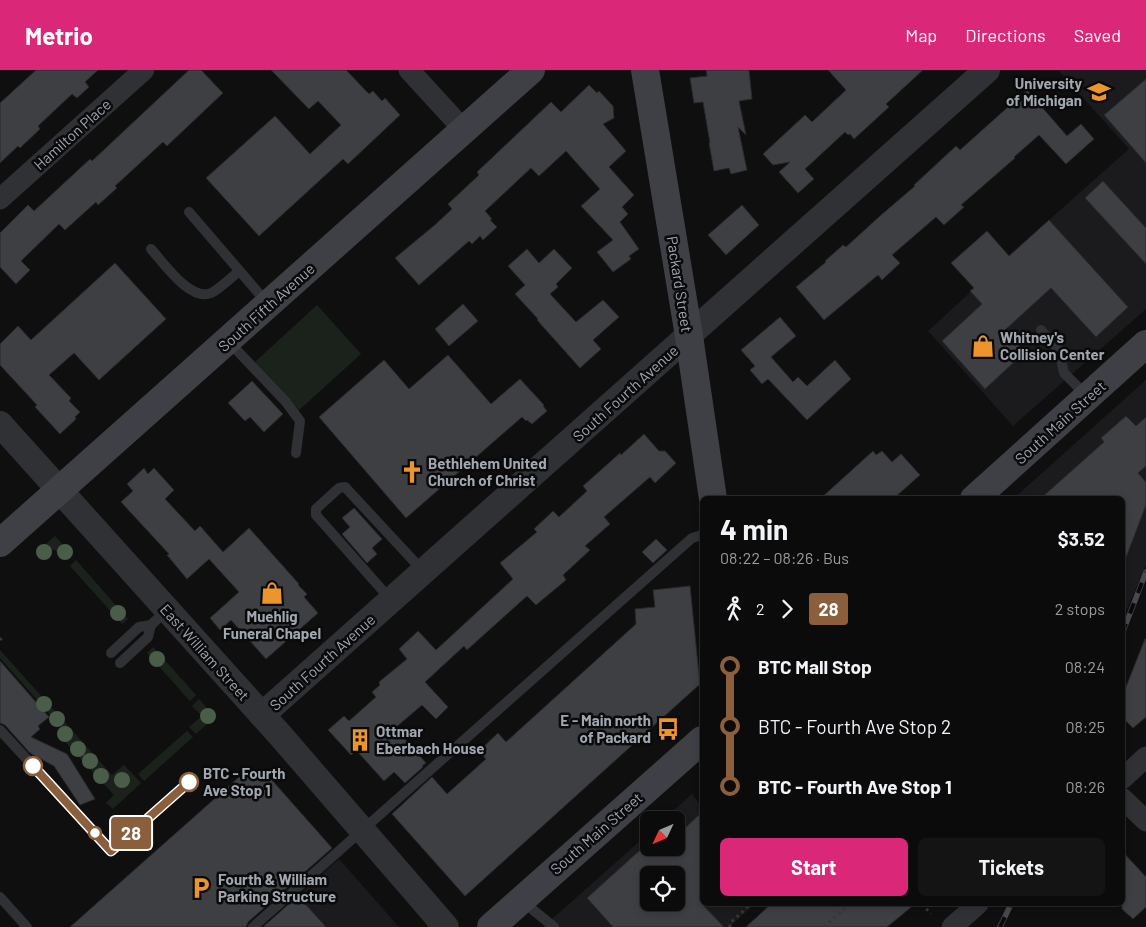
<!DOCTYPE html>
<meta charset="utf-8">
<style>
body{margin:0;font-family:Barlow,sans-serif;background:#141415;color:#f1f3f6;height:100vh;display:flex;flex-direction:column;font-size:19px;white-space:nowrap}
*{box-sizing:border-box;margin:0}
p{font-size:16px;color:#9a9b9d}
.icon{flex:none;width:28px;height:28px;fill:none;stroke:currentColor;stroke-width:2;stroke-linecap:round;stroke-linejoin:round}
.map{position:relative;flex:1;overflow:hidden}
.drawer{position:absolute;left:700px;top:426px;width:425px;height:410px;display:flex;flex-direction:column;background:#0b0b0c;border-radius:8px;box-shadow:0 2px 8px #0003,0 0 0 1px #2b2b2d}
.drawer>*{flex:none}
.badge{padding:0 10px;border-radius:4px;font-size:18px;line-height:32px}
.needle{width:32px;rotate:226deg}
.controls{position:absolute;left:640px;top:741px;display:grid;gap:10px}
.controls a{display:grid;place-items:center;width:45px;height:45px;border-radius:8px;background:#0b0b0c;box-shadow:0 2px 8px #0003,0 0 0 1px #2b2b2d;font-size:25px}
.map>.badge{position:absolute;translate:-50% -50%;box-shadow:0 0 0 2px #fff}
.legs{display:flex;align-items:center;gap:8px;height:55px;padding:0 20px;font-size:16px}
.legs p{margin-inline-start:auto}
.headline{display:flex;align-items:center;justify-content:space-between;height:85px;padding:0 20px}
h1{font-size:28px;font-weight:700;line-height:38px}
.button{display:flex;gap:10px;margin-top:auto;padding:10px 20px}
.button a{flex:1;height:58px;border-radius:8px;background:#db2777;color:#fff;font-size:20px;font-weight:700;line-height:58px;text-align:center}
.button a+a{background:#141415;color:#f1f3f6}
ul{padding:0 20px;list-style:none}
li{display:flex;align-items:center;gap:18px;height:60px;font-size:19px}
li i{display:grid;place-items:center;width:8px;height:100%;margin:0 6px;background:currentColor}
li i::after{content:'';width:12px;height:12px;margin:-6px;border:4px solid;border-radius:50%;background:#0b0b0c}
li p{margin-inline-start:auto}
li:first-child i{background:linear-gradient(#0000 50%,currentColor 0)}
li:last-child i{background:linear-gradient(currentColor 50%,#0000 0)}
header{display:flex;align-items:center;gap:30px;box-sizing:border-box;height:70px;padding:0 25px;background:#db2777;color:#fff}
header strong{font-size:24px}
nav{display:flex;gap:28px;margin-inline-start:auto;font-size:18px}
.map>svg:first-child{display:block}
.built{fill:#1b1b1d;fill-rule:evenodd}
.green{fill:#1b221c}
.building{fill:#3e3f43;stroke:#29292c;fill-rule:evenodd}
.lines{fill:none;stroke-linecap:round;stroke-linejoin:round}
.path{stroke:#36383c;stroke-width:3;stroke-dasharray:2.5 4;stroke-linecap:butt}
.service{stroke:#303135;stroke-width:10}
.minor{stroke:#303135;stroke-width:21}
.tertiary{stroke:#303135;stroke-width:26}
.secondary{stroke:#3e4045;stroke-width:28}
.rail-casing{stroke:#47494e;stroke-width:5.5}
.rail{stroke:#0a0a0b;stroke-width:4;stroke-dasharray:11;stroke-linecap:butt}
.tree{fill:#495d49}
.line-1-casing{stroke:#fff;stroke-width:11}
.line-1{stroke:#8b5e3c;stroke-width:8}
.stop-1-dot{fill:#fff;stroke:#8b5e3c;stroke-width:2.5}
.labels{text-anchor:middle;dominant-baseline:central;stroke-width:5;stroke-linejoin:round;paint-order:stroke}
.poi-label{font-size:15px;font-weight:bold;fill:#a0a7b1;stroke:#0a0a0b;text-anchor:start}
.street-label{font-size:15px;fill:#a0a7b1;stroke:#0a0a0b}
.stop-label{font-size:15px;font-weight:bold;fill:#a0a7b1;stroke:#0a0a0b;text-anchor:start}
</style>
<header>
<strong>Metrio</strong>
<nav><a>Map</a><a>Directions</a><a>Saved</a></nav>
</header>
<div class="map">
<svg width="1146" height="857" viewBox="0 0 1146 857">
<rect width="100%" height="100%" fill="#0f0f10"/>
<g class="built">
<polygon points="1058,0 1146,0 1146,239 1013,356 928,261 1049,150 1129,79"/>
<polygon points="1146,310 1146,495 1123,548 1122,429 1013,429"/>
<path d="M692,724L702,737V834H755L729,857H543L649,763V778H676V750H663ZM649,805H676V832H649Z"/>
<polygon points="339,789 399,857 263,857"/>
</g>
<g class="green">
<polygon points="317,235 361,284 299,340 255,292"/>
<polygon points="55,466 71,484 64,490 54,479 42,490 36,483"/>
<polygon points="76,490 128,549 122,554 70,496"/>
<polygon points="153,577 196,625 190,631 147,583"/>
<polygon points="0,580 112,705 124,695 141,713 113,739 106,733 114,725 57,663 62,658 0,588"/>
<polygon points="199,629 215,647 196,664 189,657 202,646 192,636"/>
<polygon points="187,661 193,667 144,711 138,704"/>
</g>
<g class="building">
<polygon points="36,0 98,0 85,12 89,17 77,28 72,24 38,56 40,59 20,78 18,76 0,93 0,33"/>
<polygon points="189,0 201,0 223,23 167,76 163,72 115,116 117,118 98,135 96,132 65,160 59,154 21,191 30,200 16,214 0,197 0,163 28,135 34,141 90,89 92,91"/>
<polygon points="271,0 346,0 369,24 373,21 382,31 385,28 400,45 348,94 343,89 259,166 206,108 275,46 310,84 341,55 318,31 309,39"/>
<polygon points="706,0 749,0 752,29 739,31 746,65 738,57 747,100 731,104 729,98 714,101 709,73 710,73 703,32 694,33 690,8 707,6"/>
<polygon points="828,0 923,0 886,34 889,37 854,69 850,64 848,65 845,62 805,99 814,109 798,123 779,102 790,92 773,95 763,84 805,45 812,52 846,20"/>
<polygon points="1146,9 1146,93 1104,45"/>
<polygon points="589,15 597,23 599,21 613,36 614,48 603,54 626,81 609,97 634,125 622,137 628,144 620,152 639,179 629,186 631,189 613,202 597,182 613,170 581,136 600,119 566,81 539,106 531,98 485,141 492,149 490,150 497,157 483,170 480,166 472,174 469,171 419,215 395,188 436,154 452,139 448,134 479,105 477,102 551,32 561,42"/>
<polygon points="1027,20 1067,66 1081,54 1094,69 1066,94 1039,65 1014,87 1015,88 961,135 964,137 944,155 936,147 892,185 900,193 882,210 878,205 824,250 796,217 826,192 825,191 843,175 846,177 880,146 915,116 914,115 956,76 960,80"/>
<polygon points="1103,111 1146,158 1146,194 1085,128"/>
<polygon points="742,135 759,155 726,185 708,165"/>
<polygon points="1049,150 1128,237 1096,267 1051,218 1005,260 1025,282 985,319 942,271 982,234 970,221 974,218 951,193 987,161 1009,186"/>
<polygon points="527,179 539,193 554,179 572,198 556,214 558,217 550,224 576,252 603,230 619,247 593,270 601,279 580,298 537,250 538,249 515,224 525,215 508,196"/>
<polygon points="115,193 166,249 99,310 74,283 49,305 71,328 69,331 80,342 75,347 76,349 60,364 35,337 37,335 0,295 0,274 18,256 31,270"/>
<polygon points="463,234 478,251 449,276 435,259"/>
<polygon points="780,247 796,266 771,287 793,312 798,307 807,316 835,290 851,309 807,350 768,309 762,314 750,300 755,296 741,280"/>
<polygon points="448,285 491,334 520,309 544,335 543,336 547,341 532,354 527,350 526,351 522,347 406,448 319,347 384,290 409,319"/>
<polygon points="252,311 283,344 264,362 250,347 245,351 228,333"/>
<polygon points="1126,346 1136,356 1146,347 1146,396 1138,403 1146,412 1146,435 1124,493 1122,493 1122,429 1040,429 1104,372 1101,368"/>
<polygon points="644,364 659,381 665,381 676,393 655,413 650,407 604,447 610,454 585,476 590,480 563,505 566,510 536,535 527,526 467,580 464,576 425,612 448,637 436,649 422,635 395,658 426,693 422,696 423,697 405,713 394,702 384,711 356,680 351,685 328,660 344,646 349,651 376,627 372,622 380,615 379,612 407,589 399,579 418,561 436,580 513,509 500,493 537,462 534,459 553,441 559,447 587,421 583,416 620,383 621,385"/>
<polygon points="873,381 876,385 882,381 892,392 901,384 920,405 893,429 820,429"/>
<polygon points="144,398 148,404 154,398 174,420 165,429 195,461 200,456 223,482 249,458 299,514 298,515 307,524 304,527 318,543 266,589 231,550 220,560 210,548 239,522 209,489 187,509 167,485 169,484 121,432 133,421 127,414"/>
<polygon points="354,438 382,469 372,478 377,484 367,493 342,464 350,457 342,448"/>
<polygon points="656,469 667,480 653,493 642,482"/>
<polygon points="690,516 700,614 465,826 392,744 432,707 447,724 486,689 479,681 498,663 506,672 636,554 635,539 655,537 653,520"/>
<polygon points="1145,569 1146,569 1146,647 1133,658 1122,647 1122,627"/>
<polygon points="0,591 49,647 38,656 40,659 31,667 67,684 95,729 80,735 54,696 30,683 5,655 0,653"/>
<polygon points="247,700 254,708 263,700 332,778 248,852 246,857 70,857"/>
<path d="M702,742V834L724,857H613L587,828L649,772V778H676V750H674L676,748L684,759ZM649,805H676V832H649Z"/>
<polygon points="1122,781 1146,807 1146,837 1133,849 1122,839"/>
<polygon points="298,826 326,857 263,857"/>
<polygon points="771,834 915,834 887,857 746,857"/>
</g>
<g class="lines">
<g class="path">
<polyline points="0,570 3,567"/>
<polyline points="912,834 913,834"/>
<polyline points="922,834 931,844"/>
<polyline points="730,857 730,853 751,834"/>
<polyline points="824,857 850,834"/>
</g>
<g class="service">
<polyline points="189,142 268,234"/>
<path d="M151,179C163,192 190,232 211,223C218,220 233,206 239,201"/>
<polyline points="1041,260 1059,280 1064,303 1087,326"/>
<polyline points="229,272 286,332 300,351 296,383"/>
<polyline points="391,530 316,445 316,439 339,418 345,417 423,501"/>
<polyline points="111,583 139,557 151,555 167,540"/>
<polyline points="120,593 148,567 151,555"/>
<polyline points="0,660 111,781"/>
<polyline points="0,827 27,857"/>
<polyline points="522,831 554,857"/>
<polyline points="253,857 692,468 702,465"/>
</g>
<g class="minor">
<polyline points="409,0 464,60"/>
<polyline points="0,129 144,0"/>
<polyline points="1122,709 1146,687"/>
<polyline points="1122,728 1146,751"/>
<polyline points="952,857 978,834"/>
</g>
<g class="tertiary">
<polyline points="0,354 280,665 446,857"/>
<polyline points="262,645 987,0"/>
</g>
<g class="secondary">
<polyline points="645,0 689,266 713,429"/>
<polyline points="974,429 1146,274"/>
<polyline points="0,473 531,0"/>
<polyline points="491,857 702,670"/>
</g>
<defs>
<g id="rail">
<polyline points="1122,564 1146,502"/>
<polyline points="1000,857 1011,834"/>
</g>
</defs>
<use href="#rail" class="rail-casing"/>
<use href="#rail" class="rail"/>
</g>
<g class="tree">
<circle cx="44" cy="482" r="8"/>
<circle cx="65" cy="482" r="8"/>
<circle cx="118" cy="543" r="8"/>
<circle cx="157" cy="589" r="8"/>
<circle cx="44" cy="634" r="8"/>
<circle cx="208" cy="646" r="8"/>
<circle cx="57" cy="649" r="8"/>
<circle cx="65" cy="664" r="8"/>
<circle cx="78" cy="679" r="8"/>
<circle cx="90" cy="691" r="8"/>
<circle cx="101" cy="706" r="8"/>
<circle cx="122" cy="710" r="8"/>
</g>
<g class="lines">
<defs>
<polyline id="line-1" points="33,696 111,781 189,712"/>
</defs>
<use href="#line-1" class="line-1-casing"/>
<use href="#line-1" class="line-1"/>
</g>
<defs>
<symbol id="university-bare" viewBox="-9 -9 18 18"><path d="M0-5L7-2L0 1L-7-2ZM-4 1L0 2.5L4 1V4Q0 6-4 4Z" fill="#eb952c" stroke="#0a0a0b" stroke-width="2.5" paint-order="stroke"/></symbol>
<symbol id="shop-bare" viewBox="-9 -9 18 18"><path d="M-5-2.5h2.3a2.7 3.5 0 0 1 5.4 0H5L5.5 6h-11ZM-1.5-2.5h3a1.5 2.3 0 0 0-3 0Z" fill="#eb952c" stroke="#0a0a0b" stroke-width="2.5" paint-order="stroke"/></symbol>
<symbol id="church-bare" viewBox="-9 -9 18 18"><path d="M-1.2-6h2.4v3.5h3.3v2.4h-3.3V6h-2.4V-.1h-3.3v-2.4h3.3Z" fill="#eb952c" stroke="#0a0a0b" stroke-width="2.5" paint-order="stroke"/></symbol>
<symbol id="bus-bare" viewBox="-9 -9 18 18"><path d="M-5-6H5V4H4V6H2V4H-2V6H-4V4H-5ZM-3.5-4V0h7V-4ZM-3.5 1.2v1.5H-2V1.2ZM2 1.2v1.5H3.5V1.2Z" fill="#eb952c" stroke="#0a0a0b" stroke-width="2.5" paint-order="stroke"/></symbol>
<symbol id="building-bare" viewBox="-9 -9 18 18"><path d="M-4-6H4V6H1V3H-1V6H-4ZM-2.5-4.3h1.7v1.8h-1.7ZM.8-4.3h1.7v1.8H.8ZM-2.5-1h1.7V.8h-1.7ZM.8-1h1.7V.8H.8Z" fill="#eb952c" stroke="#0a0a0b" stroke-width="2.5" paint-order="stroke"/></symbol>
<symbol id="parking-bare" viewBox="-9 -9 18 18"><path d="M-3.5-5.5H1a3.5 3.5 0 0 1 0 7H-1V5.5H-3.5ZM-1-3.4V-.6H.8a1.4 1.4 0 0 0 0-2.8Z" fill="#eb952c" stroke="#0a0a0b" stroke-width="2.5" paint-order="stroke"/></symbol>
</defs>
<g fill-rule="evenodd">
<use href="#university-bare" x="1083" y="6" width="32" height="32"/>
<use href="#shop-bare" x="967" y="260" width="32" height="32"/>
<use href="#church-bare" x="396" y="386" width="32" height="32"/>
<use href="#shop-bare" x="256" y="507" width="32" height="32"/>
<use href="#bus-bare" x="652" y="643" width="32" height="32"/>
<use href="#building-bare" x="344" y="654" width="32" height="32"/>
<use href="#parking-bare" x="185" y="802" width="32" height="32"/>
</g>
<g class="stop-1-dot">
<circle cx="33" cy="696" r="9"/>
<circle cx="189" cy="712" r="9"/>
<circle cx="95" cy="763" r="6"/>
</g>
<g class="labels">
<g class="poi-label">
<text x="1082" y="13" text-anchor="end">University<tspan x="1082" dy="17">of Michigan</tspan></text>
<text x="1000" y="267">Whitney's<tspan x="1000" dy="17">Collision Center</tspan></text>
<text x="428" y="393">Bethlehem United<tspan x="428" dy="17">Church of Christ</tspan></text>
<text x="272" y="546" text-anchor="middle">Muehlig<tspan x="272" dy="17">Funeral Chapel</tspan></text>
<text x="651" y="650" text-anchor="end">E - Main north<tspan x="651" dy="17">of Packard</tspan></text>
<text x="376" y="661">Ottmar<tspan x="376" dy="17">Eberbach House</tspan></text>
<text x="218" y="809">Fourth &amp; William<tspan x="218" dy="17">Parking Structure</tspan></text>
</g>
<g class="street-label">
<text transform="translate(72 64) rotate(-42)">Hamilton Place</text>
<text transform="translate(680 214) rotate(81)">Packard Street</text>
<text transform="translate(266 237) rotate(-42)">South Fifth Avenue</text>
<text transform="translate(625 323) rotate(-42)">South Fourth Avenue</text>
<text transform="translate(1060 352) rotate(-42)">South Main Street</text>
<text transform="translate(205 582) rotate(48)">East William Street</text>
<text transform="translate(322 592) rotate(-42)">South Fourth Avenue</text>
<text transform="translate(596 763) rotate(-41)">South Main Street</text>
</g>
<g class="stop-label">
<text x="203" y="703">BTC - Fourth<tspan x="203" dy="17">Ave Stop 1</tspan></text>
</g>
</g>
</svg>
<div class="controls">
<a><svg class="needle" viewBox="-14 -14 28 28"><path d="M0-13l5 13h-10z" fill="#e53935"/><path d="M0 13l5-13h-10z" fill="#9a9b9d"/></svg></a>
<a><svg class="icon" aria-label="locate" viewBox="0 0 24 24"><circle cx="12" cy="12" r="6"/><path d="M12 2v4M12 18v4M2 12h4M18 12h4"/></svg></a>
</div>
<b class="badge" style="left:131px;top:763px;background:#8b5e3c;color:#fff">28</b>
<section class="drawer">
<div class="headline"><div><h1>4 min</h1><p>08:22 – 08:26 · Bus</p></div><b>$3.52</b></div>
<div class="legs"><svg class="icon" aria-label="walk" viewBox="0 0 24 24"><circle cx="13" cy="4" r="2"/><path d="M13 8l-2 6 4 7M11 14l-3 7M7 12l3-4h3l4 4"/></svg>2<svg class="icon" aria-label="forward" viewBox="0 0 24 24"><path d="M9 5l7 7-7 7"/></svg><b class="badge" style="background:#8b5e3c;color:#fff">28</b><p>2 stops</p></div>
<ul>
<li><i style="color:#8b5e3c"></i><b>BTC Mall Stop</b><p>08:24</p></li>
<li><i style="color:#8b5e3c"></i><span>BTC - Fourth Ave Stop 2</span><p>08:25</p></li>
<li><i style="color:#8b5e3c"></i><b>BTC - Fourth Ave Stop 1</b><p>08:26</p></li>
</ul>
<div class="button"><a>Start</a><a>Tickets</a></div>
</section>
</div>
